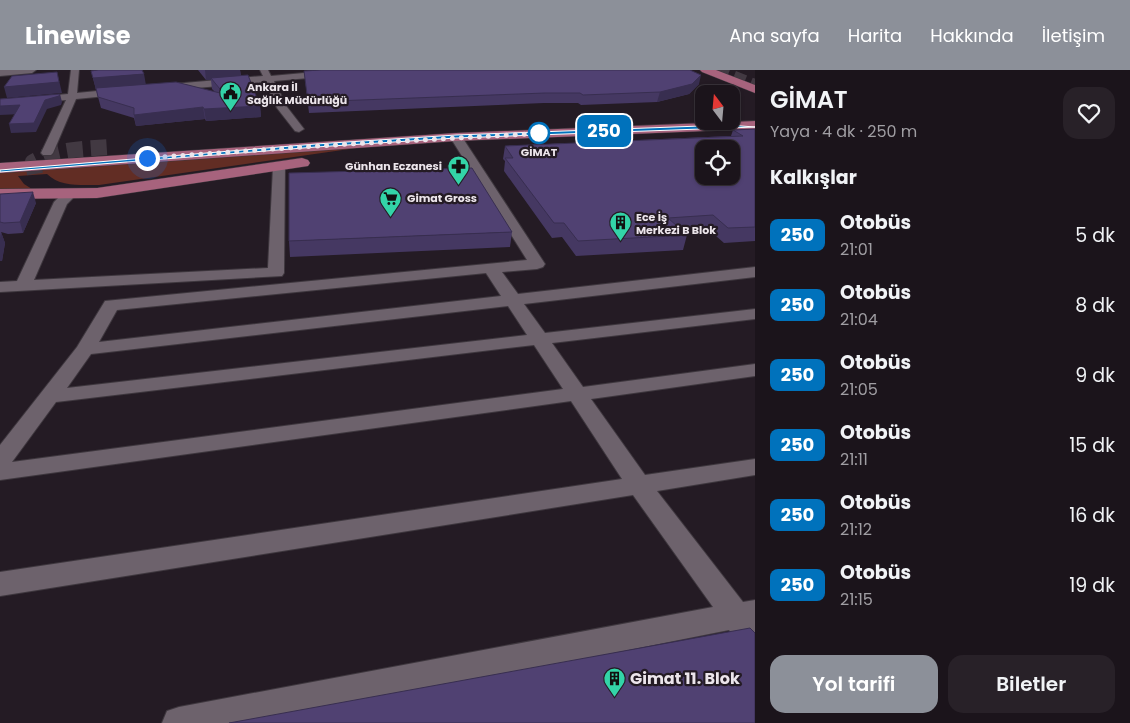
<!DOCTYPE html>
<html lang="tr">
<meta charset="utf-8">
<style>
body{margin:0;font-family:Poppins,sans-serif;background:#282128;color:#f1f3f6;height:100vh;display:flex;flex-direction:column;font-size:19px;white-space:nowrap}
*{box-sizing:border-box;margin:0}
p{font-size:16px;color:#a09ea3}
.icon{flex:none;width:28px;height:28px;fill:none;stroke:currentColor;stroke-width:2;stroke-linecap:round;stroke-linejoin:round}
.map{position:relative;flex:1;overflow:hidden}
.sheet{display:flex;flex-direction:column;background:#1b141b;width:375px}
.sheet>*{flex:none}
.badge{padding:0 10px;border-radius:8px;font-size:18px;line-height:32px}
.needle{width:32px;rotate:344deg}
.fabs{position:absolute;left:695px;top:15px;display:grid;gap:10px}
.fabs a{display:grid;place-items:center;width:45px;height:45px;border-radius:10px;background:#1b141b;box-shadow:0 1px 4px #0004,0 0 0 1px #39333a;font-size:25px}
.you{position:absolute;width:25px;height:25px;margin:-12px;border:4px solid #fff;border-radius:50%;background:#1a73e8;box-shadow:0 0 0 8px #1a73e833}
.map>.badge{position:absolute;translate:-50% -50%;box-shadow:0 0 0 2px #fff}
h2{padding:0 15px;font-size:19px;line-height:45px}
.round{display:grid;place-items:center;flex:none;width:52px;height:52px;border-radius:15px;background:#282128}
.head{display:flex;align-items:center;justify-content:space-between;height:85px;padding:0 15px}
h1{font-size:24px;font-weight:600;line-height:38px}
.cta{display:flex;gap:10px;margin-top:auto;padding:10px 15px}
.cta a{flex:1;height:58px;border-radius:15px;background:#8c9099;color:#fff;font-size:20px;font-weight:600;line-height:58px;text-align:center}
.cta a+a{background:#282128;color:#f1f3f6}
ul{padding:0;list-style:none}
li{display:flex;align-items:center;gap:15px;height:70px;padding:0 15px}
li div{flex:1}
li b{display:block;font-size:19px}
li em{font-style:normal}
li .badge{min-width:55px;font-weight:700;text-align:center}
header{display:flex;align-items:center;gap:30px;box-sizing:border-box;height:70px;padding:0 25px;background:#8c9099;color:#fff}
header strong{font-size:24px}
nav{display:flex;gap:28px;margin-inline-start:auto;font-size:18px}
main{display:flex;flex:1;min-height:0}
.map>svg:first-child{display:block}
.green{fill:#622d24}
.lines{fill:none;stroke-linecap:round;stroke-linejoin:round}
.primary-tunnel-far1{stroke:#423942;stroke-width:12;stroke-dasharray:12 6;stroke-linecap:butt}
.primary-tunnel{stroke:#423942;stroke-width:16;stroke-dasharray:16 8;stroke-linecap:butt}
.minor-casing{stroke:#3e373e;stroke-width:2}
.primary-casing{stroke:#3e373e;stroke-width:1}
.minor{fill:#6d626c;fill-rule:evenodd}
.primary{fill:#a7637d;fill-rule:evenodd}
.wall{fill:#453862}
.shaded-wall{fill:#382e50}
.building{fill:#504172;stroke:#382e50;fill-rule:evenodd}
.line{fill:#0072bc;stroke:#fff}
.walk{stroke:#ece5eb;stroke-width:5;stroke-dasharray:0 9}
.stop-dot{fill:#fff;stroke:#0072bc;stroke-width:2.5}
.labels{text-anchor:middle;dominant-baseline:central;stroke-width:4.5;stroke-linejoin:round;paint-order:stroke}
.far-poi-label{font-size:11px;font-weight:bold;fill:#ece5eb;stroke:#241b24;text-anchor:start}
.far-stop-label{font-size:11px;font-weight:bold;fill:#ece5eb;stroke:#241b24}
.near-poi-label{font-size:16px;font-weight:bold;fill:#ece5eb;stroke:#241b24;text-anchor:start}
</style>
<header>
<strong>Linewise</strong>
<nav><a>Ana sayfa</a><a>Harita</a><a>Hakkında</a><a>İletişim</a></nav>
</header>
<main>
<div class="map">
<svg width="755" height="653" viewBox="0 0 755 653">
<rect width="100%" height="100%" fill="#241b24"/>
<path class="green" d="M384,74L99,115C81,115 60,117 47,104L18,106L24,114L32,119L0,120V101Z"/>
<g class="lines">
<polyline class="primary-tunnel-far1" points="717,0 755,15"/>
<path class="primary-tunnel" d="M35,104L33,92C57,79 83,79 110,77"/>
<defs>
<g id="minor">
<polygon points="0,0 36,0 32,3 0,6"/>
<polygon points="71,0 79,0 77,23 127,18 132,21 127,24 76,29 53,83 51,85 43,85 41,83 66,30 0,36 0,30 68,24"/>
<polygon points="260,0 268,0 271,6 337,0 371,0 367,3 274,11 287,37 304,59 299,62 295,61 277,38 265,12 162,21 157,18 162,15 263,6"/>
<path d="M456,64L462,67L545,194L543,197L537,199L502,202L518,224L755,197V207L524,234L545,263L755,239V249L552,273L583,317L755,294V306L591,329L645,405L755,389V405L657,421L743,532L755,530V584L744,580L729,560L261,653H162L167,641L179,637L713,537L633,425L0,526V502L622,409L571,331L0,410V375L77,277L105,231L527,190L450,67ZM486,203L501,226L99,272L117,240ZM508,236L527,265L67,318L91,284ZM534,275L563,319L12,392L56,332Z"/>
<polygon points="279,93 285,97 284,203 282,206 0,222 0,212 17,211 54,132 65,121 70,120 77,124 67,134 34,210 268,198 273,97"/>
</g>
<g id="primary">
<polygon points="700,0 716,0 755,15 755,23 702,2"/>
<polygon points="755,51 755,59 456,71 0,103 0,93 456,63"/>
<polygon points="302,88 308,90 310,93 308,96 97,128 0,129 0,119 97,118"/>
</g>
</defs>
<use href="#minor" class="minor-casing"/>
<use href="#primary" class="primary-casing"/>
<use href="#minor" class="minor"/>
<use href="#primary" class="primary"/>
</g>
<g class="wall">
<polygon points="198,0 240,0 241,6 260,36 261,47 206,51 205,49 136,56 134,48 101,38 91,1 146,14 215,22 212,19 211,10 206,10"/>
<polygon points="304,1 699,14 689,24 657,32 581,35 578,33 544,33 309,43"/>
<polygon points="755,59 755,171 724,173 708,159 682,161 687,165 683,180 576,186 562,167 552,168 504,101 505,91 503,89 505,76 731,66 733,60"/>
<polygon points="0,124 36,133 23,163 8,164 1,162 5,173 2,191 0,191"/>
<polygon points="512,162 510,177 290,187 289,171"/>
</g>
<g class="shaded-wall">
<polygon points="205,0 240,0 241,7 211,8 211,10 206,10"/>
<polygon points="57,2 62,23 7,28 4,17"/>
<polygon points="144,4 146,15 96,20 93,8"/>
<polygon points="701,5 699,14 689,24 657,32 660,22"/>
<polygon points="60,24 62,32 61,35 47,39 36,62 11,63 9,54 45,30"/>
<polygon points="20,35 22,44 0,45 0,36"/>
<polygon points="260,36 261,47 206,51 204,39"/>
<polygon points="203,37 205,49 136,56 134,45"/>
<polygon points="33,122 36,133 23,163 20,152"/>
<polygon points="1,162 5,173 2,191 0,191 0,168"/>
</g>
<g class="building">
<polygon points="98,0 142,0 144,4 93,8 91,1"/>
<polygon points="321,0 690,0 701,5 692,14 660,22 583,25 580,23 545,23 308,32 304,1"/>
<polygon points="57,2 59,12 4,17 12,6"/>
<polygon points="248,5 260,36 204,39 203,37 134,45 134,38 98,27 96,18 176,12 224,24 211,8"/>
<polygon points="60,24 59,26 45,30 34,53 9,54 20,35 0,36 0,29"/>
<path d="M755,59V157L728,158L713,145L668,148L687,165L578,171L564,153H554L505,88H513L505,76L743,66L733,60ZM704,79H731V106H704Z"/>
<polygon points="472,98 512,162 289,171 289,103"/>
<polygon points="33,122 20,152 4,153 0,152 0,124"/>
<polygon points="750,558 755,563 755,653 229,653"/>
</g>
<polygon class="line" points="728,55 755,57 456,68 316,77 0,102 0,100 316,74 456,65"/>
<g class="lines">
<polyline class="walk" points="147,88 316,76 544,63 539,63"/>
</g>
<defs>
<symbol id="civic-pin" viewBox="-11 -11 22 30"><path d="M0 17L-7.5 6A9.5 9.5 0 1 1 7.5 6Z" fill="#33d4a8" stroke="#241b24"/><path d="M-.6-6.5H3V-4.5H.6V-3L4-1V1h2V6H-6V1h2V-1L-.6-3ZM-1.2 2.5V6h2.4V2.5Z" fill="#111"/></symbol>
<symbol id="pharmacy-pin" viewBox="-11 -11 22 30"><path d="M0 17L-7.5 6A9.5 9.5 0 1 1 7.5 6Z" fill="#33d4a8" stroke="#241b24"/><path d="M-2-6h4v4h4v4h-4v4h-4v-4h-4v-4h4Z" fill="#111"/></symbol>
<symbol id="supermarket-pin" viewBox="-11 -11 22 30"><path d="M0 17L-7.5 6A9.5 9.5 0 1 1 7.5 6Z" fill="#33d4a8" stroke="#241b24"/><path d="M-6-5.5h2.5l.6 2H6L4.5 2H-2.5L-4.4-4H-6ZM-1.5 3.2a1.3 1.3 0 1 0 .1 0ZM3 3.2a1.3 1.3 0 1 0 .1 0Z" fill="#111"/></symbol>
<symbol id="building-pin" viewBox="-11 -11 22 30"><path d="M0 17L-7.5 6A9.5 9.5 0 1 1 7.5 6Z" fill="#33d4a8" stroke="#241b24"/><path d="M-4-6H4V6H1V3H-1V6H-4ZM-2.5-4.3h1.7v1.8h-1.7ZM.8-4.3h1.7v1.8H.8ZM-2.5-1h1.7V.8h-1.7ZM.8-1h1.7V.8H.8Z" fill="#111"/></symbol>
</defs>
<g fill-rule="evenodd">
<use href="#civic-pin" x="218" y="10" width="25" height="34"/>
<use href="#pharmacy-pin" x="446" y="84" width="25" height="34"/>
<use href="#supermarket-pin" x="378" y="116" width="25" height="34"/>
<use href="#building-pin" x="608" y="140" width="25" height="34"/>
<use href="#building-pin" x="602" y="596" width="25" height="34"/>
</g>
<circle class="stop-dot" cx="539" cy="63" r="10"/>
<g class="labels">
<g class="far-poi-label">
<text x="247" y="17">Ankara İl<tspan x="247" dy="13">Sağlık Müdürlüğü</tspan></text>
<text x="442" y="96" text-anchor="end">Günhan Eczanesi</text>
<text x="407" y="128">Gimat Gross</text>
<text x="636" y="147">Ece İş<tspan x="636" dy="13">Merkezi B Blok</tspan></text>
</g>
<g class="far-stop-label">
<text x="539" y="82">GİMAT</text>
</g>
<g class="near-poi-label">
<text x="630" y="608">Gimat 11. Blok</text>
</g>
</g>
</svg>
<div class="fabs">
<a><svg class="needle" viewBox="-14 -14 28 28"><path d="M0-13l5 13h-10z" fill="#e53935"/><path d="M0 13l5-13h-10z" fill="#a09ea3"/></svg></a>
<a><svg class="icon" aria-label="locate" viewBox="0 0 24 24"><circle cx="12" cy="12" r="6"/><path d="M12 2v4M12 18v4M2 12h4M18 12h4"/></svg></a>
</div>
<div class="you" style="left:147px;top:88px"></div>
<b class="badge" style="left:604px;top:61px;background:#0072bc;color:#fff">250</b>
</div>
<section class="sheet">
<div class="head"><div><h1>GİMAT</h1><p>Yaya · 4 dk · 250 m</p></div><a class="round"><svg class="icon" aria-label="heart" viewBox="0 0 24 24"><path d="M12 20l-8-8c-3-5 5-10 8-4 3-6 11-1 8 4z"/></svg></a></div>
<h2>Kalkışlar</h2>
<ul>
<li><span class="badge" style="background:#0072bc;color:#fff">250</span><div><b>Otobüs</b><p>21:01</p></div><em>5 dk</em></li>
<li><span class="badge" style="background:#0072bc;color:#fff">250</span><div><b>Otobüs</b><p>21:04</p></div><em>8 dk</em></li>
<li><span class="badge" style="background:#0072bc;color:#fff">250</span><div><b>Otobüs</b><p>21:05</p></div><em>9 dk</em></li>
<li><span class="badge" style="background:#0072bc;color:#fff">250</span><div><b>Otobüs</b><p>21:11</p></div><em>15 dk</em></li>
<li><span class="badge" style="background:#0072bc;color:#fff">250</span><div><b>Otobüs</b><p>21:12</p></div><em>16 dk</em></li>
<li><span class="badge" style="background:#0072bc;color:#fff">250</span><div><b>Otobüs</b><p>21:15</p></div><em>19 dk</em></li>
</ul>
<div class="cta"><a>Yol tarifi</a><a>Biletler</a></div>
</section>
</main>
